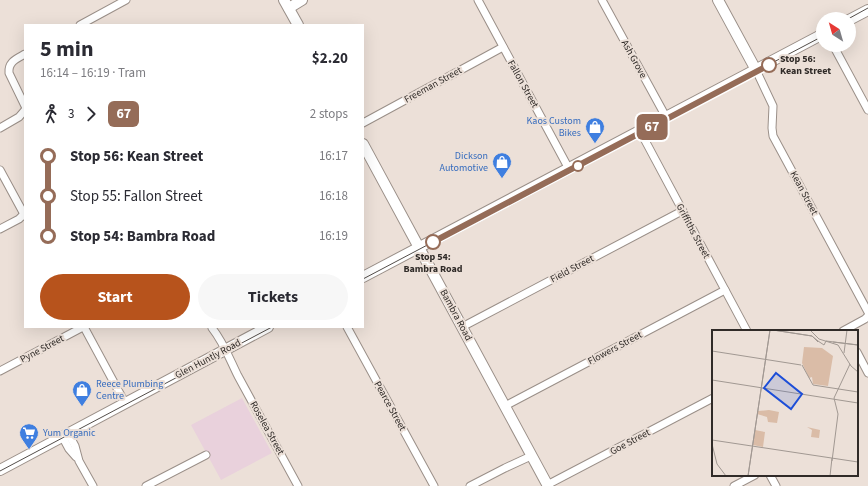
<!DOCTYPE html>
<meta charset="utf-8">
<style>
body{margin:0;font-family:"Source Sans 3",sans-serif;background:#f7f7f7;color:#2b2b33;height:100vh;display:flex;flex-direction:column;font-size:15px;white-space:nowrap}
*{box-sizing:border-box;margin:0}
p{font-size:13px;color:#7c7c81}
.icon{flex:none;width:22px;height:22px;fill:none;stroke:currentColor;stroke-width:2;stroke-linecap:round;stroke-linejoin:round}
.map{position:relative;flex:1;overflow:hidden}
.details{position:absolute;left:24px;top:24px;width:340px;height:304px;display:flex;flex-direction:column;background:#fff;border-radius:0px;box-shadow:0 4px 16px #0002}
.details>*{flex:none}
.badge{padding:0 8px;border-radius:6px;font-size:14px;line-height:26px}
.needle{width:26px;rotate:323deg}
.controls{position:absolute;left:816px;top:12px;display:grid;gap:8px}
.controls a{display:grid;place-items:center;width:40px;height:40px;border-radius:50%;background:#fff;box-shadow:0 4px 16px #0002;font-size:20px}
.map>.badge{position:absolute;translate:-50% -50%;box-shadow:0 0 0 2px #fff}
.legs{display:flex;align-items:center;gap:6px;height:44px;padding:0 16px;font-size:13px}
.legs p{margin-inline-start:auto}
.head{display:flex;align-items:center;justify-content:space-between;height:68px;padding:0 16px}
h1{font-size:22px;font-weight:700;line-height:30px}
.primary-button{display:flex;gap:8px;margin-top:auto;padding:8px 16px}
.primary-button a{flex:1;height:46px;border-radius:24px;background:#b7531c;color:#fff;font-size:16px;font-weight:700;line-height:46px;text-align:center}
.primary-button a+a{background:#f7f7f7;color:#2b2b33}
ul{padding:0 16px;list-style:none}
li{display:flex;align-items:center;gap:14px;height:40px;font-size:15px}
li i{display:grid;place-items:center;width:6px;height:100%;margin:0 5px;background:currentColor}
li i::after{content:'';width:10px;height:10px;margin:-5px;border:3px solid;border-radius:50%;background:#fff}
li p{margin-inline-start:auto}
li:first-child i{background:linear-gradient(#0000 50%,currentColor 0)}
li:last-child i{background:linear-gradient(currentColor 50%,#0000 0)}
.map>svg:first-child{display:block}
.education{fill:#e9d1dc}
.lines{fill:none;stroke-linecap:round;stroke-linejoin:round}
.street-casing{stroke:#9a8f88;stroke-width:9}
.secondary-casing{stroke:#9a8f88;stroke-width:12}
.street{stroke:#fff;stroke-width:7}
.secondary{stroke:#fff;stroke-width:10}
.tram{stroke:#544e4a;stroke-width:1}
.line-1-casing{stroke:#fff;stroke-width:9}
.line-1{stroke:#956c58;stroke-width:6}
.stop-1-dot{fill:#fff;stroke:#956c58;stroke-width:2}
.labels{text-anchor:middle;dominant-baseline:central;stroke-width:4;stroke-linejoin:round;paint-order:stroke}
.street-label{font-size:10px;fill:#302b28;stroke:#ece0d8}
.stop-label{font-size:10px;font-weight:bold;fill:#302b28;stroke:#ece0d8;text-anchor:start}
.shop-label{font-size:10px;fill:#366cbe;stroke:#ece0d8;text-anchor:end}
.inset-road{fill:none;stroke:#a19892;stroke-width:1}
.view{fill:#1d4ed8;fill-opacity:0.15;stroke:#1d4ed8;stroke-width:2}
.inset-edge{fill:none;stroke:#302b28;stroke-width:2}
</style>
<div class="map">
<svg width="868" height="486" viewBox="0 0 868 486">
<rect width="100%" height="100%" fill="#ece0d8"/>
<polygon class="education" points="242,398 272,453 221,480 191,425"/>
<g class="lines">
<defs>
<g id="street">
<polyline points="478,0 569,169"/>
<polyline points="602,0 666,117"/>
<polyline points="80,25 126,0"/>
<polyline points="833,45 868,110"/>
<path d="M25,54C16,59 8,62 9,73L25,106"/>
<polyline points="756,70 773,106 772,128 773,136 868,312"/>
<polyline points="363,123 503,47"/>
<polyline points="0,128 19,117 25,110"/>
<polyline points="640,131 747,331"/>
<polyline points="0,170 25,216"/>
<polyline points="0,229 19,219 25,213"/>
<polyline points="84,327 125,403"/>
<polyline points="347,327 434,486"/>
<polyline points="462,327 682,211"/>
<path d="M212,328C224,343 230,360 238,376C258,413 278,449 298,486"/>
<polyline points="843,331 865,319 868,316"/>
<polyline points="857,352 868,373"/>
<polyline points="0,371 83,327"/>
<polyline points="505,406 725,290"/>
<polyline points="68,433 75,446 79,461 93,486"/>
<polyline points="62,436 69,449 76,457"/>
<polyline points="770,475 776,486"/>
<polyline points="547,485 713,398"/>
<polyline points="146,486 206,455"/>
<polyline points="470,486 505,468 531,456"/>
<polyline points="734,486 755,475"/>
</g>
<g id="secondary">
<polyline points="284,0 298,25"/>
<polyline points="718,0 756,70"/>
<polyline points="289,8 302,0"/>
<polyline points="849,20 868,10"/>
<polyline points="363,144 548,486"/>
<polyline points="363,277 823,34"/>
<polyline points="0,470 268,327"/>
</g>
</defs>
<use href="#street" class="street-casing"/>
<use href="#secondary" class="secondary-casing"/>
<use href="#street" class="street"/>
<use href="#secondary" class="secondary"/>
<g class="tram">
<polyline points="848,19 868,8"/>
<polyline points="363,279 823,36"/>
<polyline points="0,471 272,327"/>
</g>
</g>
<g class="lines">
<defs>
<polyline id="line-1" points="433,242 769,65"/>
</defs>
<use href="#line-1" class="line-1-casing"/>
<use href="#line-1" class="line-1"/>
</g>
<defs>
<symbol id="shop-pin" viewBox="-11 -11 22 30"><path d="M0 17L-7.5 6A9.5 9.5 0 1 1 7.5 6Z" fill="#3f7fe0" stroke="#ece0d8"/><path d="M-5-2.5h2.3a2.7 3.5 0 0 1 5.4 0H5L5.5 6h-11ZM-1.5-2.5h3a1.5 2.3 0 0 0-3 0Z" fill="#fff"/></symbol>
<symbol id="supermarket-pin" viewBox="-11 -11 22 30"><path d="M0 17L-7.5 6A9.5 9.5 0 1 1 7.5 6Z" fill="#3f7fe0" stroke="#ece0d8"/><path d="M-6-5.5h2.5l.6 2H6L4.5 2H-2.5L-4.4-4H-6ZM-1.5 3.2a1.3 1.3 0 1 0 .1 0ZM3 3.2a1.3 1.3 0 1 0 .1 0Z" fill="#fff"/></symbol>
</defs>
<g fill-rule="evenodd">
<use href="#shop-pin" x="584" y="116" width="22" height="30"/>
<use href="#shop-pin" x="491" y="151" width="22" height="30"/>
<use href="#shop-pin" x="71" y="379" width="22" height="30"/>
<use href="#supermarket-pin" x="18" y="422" width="22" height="30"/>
</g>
<g class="stop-1-dot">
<circle cx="769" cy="65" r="7"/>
<circle cx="578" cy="166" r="5"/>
<circle cx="433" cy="242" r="7"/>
</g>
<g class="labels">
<g class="street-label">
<text transform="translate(634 59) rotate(61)">Ash Grove</text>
<text transform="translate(523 84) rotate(61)">Fallon Street</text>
<text transform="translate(433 85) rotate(-29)">Freeman Street</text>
<text transform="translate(804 193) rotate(62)">Kean Street</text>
<text transform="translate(693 231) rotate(62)">Griffiths Street</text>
<text transform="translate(572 269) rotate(-28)">Field Street</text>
<text transform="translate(456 315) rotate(62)">Bambra Road</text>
<text transform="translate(615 348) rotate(-28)">Flowers Street</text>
<text transform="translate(42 349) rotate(-28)">Pyne Street</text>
<text transform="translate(208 359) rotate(-28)">Glen Huntly Road</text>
<text transform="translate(390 406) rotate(61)">Pearce Street</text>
<text transform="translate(267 428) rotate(61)">Roselea Street</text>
<text transform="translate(630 442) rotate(-28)">Goe Street</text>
</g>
<g class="stop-label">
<text x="780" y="59">Stop 56:<tspan x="780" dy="12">Kean Street</tspan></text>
<text x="433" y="257" text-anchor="middle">Stop 54:<tspan x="433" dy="12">Bambra Road</tspan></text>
</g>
<g class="shop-label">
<text x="581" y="121">Kaos Custom<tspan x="581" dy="12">Bikes</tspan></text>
<text x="488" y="156">Dickson<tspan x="488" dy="12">Automotive</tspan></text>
<text x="96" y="384" text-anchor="start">Reece Plumbing<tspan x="96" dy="12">Centre</tspan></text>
<text x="43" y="433" text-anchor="start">Yum Organic</text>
</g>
</g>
<g transform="translate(712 330)">
<rect width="146" height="146" fill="#ece0d8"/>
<path d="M92,17L110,18L121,26L116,56L101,54L100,47L97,48L90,33ZM57,80L67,82L65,93L56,92L55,87L45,84L46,81ZM95,97L108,100L107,108L99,107L100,100ZM43,100L53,102L51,117L41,115Z" fill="#dabca7"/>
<path class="inset-road" d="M61,0L100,6L106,12M61,0L100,6L106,11M98,0L107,9L126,15L139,36L146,42M106,11L112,15L114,11L146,15M121,12L146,15M0,21L89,35M132,23L135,0M90,35L101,55L146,62M0,50L146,73M0,110L146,132M0,114L5,134L14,146M120,131L126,84L122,68L138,34M36,146L58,0M36,146L58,0M118,146L120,128"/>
<path class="view" d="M64,43L90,64L79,79L52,58Z"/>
<rect width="146" height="146" class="inset-edge"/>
</g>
</svg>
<div class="controls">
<a><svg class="needle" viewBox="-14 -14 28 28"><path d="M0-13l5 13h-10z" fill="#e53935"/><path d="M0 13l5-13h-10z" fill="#7c7c81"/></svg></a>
</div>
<b class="badge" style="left:652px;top:127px;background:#956c58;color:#fff">67</b>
<section class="details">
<div class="head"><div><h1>5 min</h1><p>16:14 – 16:19 · Tram</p></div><b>$2.20</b></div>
<div class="legs"><svg class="icon" aria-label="walk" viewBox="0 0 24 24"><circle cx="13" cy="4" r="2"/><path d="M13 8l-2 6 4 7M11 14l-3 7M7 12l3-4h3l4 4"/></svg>3<svg class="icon" aria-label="forward" viewBox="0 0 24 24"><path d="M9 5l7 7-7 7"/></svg><b class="badge" style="background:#956c58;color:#fff">67</b><p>2 stops</p></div>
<ul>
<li><i style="color:#956c58"></i><b>Stop 56: Kean Street</b><p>16:17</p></li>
<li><i style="color:#956c58"></i><span>Stop 55: Fallon Street</span><p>16:18</p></li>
<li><i style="color:#956c58"></i><b>Stop 54: Bambra Road</b><p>16:19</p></li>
</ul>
<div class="primary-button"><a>Start</a><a>Tickets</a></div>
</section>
</div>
